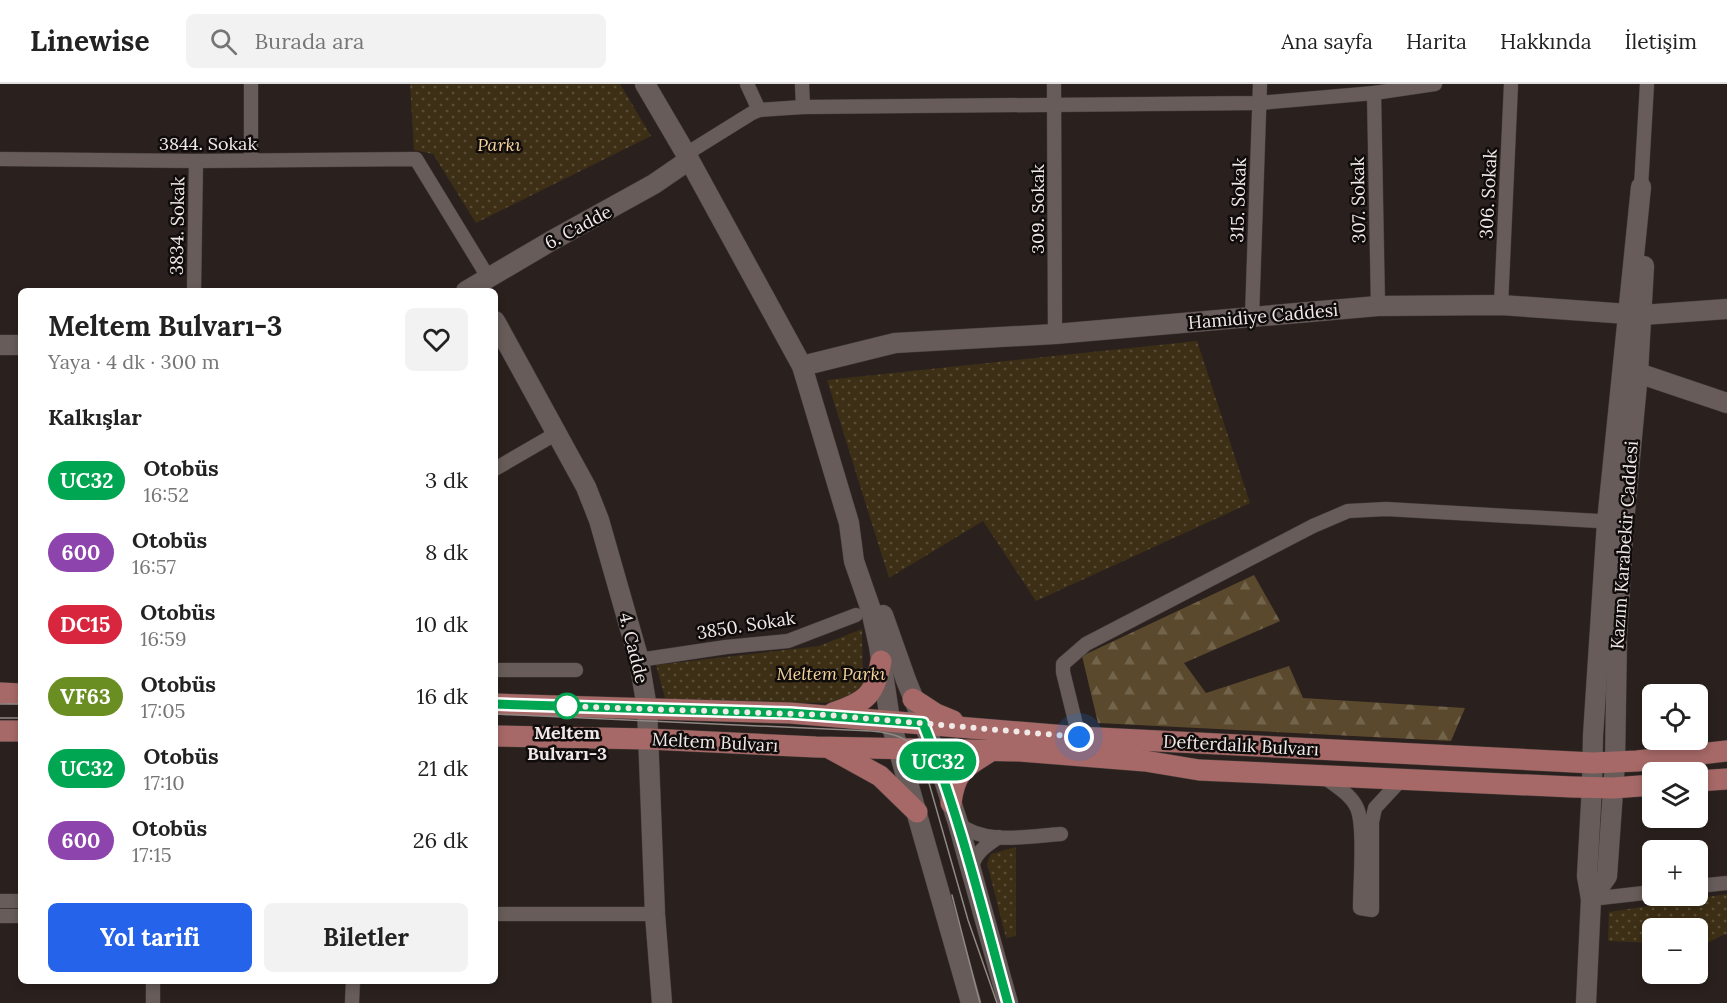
<!DOCTYPE html>
<html lang="tr">
<meta charset="utf-8">
<style>
body{margin:0;font-family:Lora,serif;background:#f2f2f2;color:#222;height:100vh;display:flex;flex-direction:column;font-size:22px;white-space:nowrap}
*{box-sizing:border-box;margin:0}
p{font-size:20px;color:#767676}
.icon{flex:none;width:33px;height:33px;fill:none;stroke:currentColor;stroke-width:2;stroke-linecap:round;stroke-linejoin:round}
.map{position:relative;flex:1;overflow:hidden}
.panel{position:absolute;left:18px;top:204px;width:480px;height:696px;display:flex;flex-direction:column;background:#fff;border-radius:9px;box-shadow:0 3px 9px #0003}
.panel>*{flex:none}
.badge{padding:0 12px;border-radius:20px;font-size:21px;line-height:39px}
.controls{position:absolute;left:1642px;top:600px;display:grid;gap:12px}
.controls a{display:grid;place-items:center;width:66px;height:66px;border-radius:9px;background:#fff;box-shadow:0 3px 9px #0003;font-size:30px}
.you{position:absolute;width:30px;height:30px;margin:-15px;border:4px solid #fff;border-radius:50%;background:#1a73e8;box-shadow:0 0 0 9px #1a73e833}
.map>.badge{position:absolute;translate:-50% -50%;box-shadow:0 0 0 3px #fff}
h2{padding:0 30px;font-size:22px;line-height:54px}
.round{display:grid;place-items:center;flex:none;width:63px;height:63px;border-radius:9px;background:#f2f2f2}
.summary{display:flex;align-items:center;justify-content:space-between;height:102px;padding:0 30px}
h1{font-size:28px;font-weight:700;line-height:45px}
.button{display:flex;gap:12px;margin-top:auto;padding:12px 30px}
.button a{flex:1;height:69px;border-radius:9px;background:#2563eb;color:#fff;font-size:24px;font-weight:700;line-height:69px;text-align:center}
.button a+a{background:#f2f2f2;color:#222}
ul{padding:0;list-style:none}
li{display:flex;align-items:center;gap:18px;height:72px;padding:0 30px}
li div{flex:1}
li b{display:block;font-size:22px}
li em{font-style:normal}
li .badge{min-width:66px;font-weight:700;text-align:center}
header{display:flex;align-items:center;gap:36px;box-sizing:border-box;height:84px;padding:0 30px;background:#fff;border-bottom:2px solid #e0e0e0}
header strong{font-size:28px}
nav{display:flex;gap:33px;margin-inline-start:auto;font-size:21px}
.search{width:420px;height:54px;background:#f2f2f2;display:flex;align-items:center;gap:15px;box-sizing:border-box;padding:0 21px;border-radius:9px;color:#767676;font-size:22px}
.map>svg:first-child{display:block}
.green{fill:url(#green-dots)}
.forest{fill:url(#forest-firs)}
.lines{fill:none;stroke-linecap:round;stroke-linejoin:round}
.street-casing{stroke:#443c39;stroke-width:15}
.secondary-casing{stroke:#443c39;stroke-width:21}
.primary-casing{stroke:#443c39;stroke-width:22}
.street{stroke:#675c59;stroke-width:14}
.secondary{stroke:#675c59;stroke-width:20}
.primary{stroke:#a76967;stroke-width:21}
.tram{stroke:#908885;stroke-width:1.5}
.line-casing{stroke:#fff;stroke-width:14}
.line{stroke:#00a651;stroke-width:9}
.walk{stroke:#f0e9e7;stroke-width:6;stroke-dasharray:0 10.8}
.stop-dot{fill:#fff;stroke:#00a651;stroke-width:3}
.labels{text-anchor:middle;dominant-baseline:central;stroke-width:5;stroke-linejoin:round;paint-order:stroke}
.street-label{font-size:18px;fill:#f0e9e7;stroke:#100c0b}
.park-label{font-size:18px;font-style:italic;fill:#f3d29c;stroke:#100c0b}
.stop-label{font-size:18px;font-weight:bold;fill:#f0e9e7;stroke:#100c0b}
</style>
<header>
<strong>Linewise</strong>
<div class="search"><svg class="icon" aria-label="search" viewBox="0 0 24 24"><circle cx="10" cy="10" r="6"/><path d="M15 15l6 6"/></svg>Burada ara</div>
<nav><a>Ana sayfa</a><a>Harita</a><a>Hakkında</a><a>İletişim</a></nav>
</header>
<div class="map">
<svg width="1727" height="919" viewBox="0 0 1727 919">
<defs>
<pattern id="green-dots" width="8" height="8" patternUnits="userSpaceOnUse" patternTransform="scale(1.5)"><rect width="8" height="8" fill="#3d2f15"/><path d="M2 2h.1M6 6h.1" fill="none" stroke="#594d37" stroke-width="1.8" stroke-linecap="round"/></pattern>
<pattern id="forest-firs" width="22" height="20" patternUnits="userSpaceOnUse" patternTransform="scale(1.5)"><rect width="22" height="20" fill="#5a492d"/><path d="M5 1l3.5 6h-7zM16 11l3.5 6h-7z" fill="#72634b"/></pattern>
</defs>
<rect width="100%" height="100%" fill="#2a211e"/>
<g class="green">
<polygon points="410,0 620,0 651,52 476,139 433,70 414,66"/>
<polygon points="1197,257 1250,419 1036,517 983,437 889,494 827,296"/>
<polygon points="862,545 863,609 855,618 667,621 656,581 819,562"/>
<polygon points="1016,763 1016,852 1006,854 987,779 991,770"/>
<path d="M1727,810V850C1715,853 1711,860 1698,860V844H1653V859L1608,857L1609,828Z"/>
</g>
<polygon class="forest" points="1254,491 1280,537 1184,579 1206,609 1289,582 1303,614 1465,624 1451,657 1098,639 1082,572"/>
<g class="lines">
<defs>
<g id="street">
<polyline points="747,0 759,26"/>
<polyline points="802,0 803,23"/>
<polyline points="1054,0 1055,250"/>
<polyline points="1374,9 1378,222"/>
<polyline points="686,70 752,29 759,26 803,23 1259,19 1374,9 1435,0"/>
<polyline points="0,75 196,77 416,75 488,193"/>
<polyline points="251,76 251,0"/>
<polyline points="1641,103 1647,0"/>
<polyline points="194,207 196,77"/>
<polyline points="1501,221 1511,0"/>
<polyline points="1252,233 1260,0"/>
<polyline points="495,385 557,349"/>
<polyline points="639,576 726,563 788,557 856,531"/>
<polyline points="495,586 576,586"/>
<polyline points="1079,653 1063,588 1063,580 1086,560 1313,442 1348,427 1386,425 1616,438"/>
<path d="M1323,692C1334,701 1351,710 1357,724C1365,742 1360,801 1360,824L1372,826V738L1375,724L1400,697"/>
<path d="M958,739C984,762 1030,752 1061,750"/>
<path d="M971,785C975,769 985,762 999,753"/>
<polyline points="1698,802 1727,799"/>
<polyline points="1591,815 1653,808"/>
<polyline points="0,817 21,817"/>
<polyline points="495,830 655,830"/>
<polyline points="0,832 21,832"/>
<polyline points="153,897 153,919"/>
<polyline points="352,919 353,897"/>
</g>
<g id="secondary">
<polyline points="645,0 686,70 802,282 849,439 854,477 871,526 879,562 890,636 971,919"/>
<polyline points="466,207 551,157 654,100 689,76"/>
<polyline points="495,237 586,403 599,436 639,576 647,624 655,830 662,919"/>
<polyline points="0,261 21,261"/>
<polyline points="802,282 895,259 1055,250 1378,222 1501,221 1642,231 1727,225"/>
<polyline points="1638,289 1727,319"/>
<polyline points="883,531 906,596 934,665 958,739 1008,919"/>
<polyline points="1591,815 1607,792 1615,679 1617,552 1624,438 1638,289 1644,182"/>
<polyline points="1586,919 1591,815 1587,792 1592,702 1593,652 1607,438 1641,103"/>
</g>
<g id="primary">
<polyline points="0,609 21,610"/>
<polyline points="913,615 936,630 953,637"/>
<polyline points="495,620 790,629 1079,653 1593,679 1637,677 1727,667"/>
<path d="M833,629C866,618 875,611 881,577"/>
<polyline points="0,647 21,647"/>
<polyline points="495,652 649,655 816,663 1020,667 1145,677 1199,686 1572,703 1613,704 1653,701"/>
<polyline points="831,665 880,692 917,728"/>
<polyline points="1698,697 1727,695"/>
<path d="M951,719C955,686 966,683 991,667"/>
</g>
</defs>
<use href="#street" class="street-casing"/>
<use href="#secondary" class="secondary-casing"/>
<use href="#primary" class="primary-casing"/>
<use href="#street" class="street"/>
<use href="#secondary" class="secondary"/>
<use href="#primary" class="primary"/>
<g class="tram">
<polyline points="0,620 21,620"/>
<path d="M495,630L871,647C895,649 914,654 923,678L968,836L997,919"/>
<polyline points="0,634 21,634"/>
<polyline points="952,811 980,919"/>
</g>
</g>
<g class="lines">
<defs>
<path id="line" d="M495,620L790,629L923,639C959,730 982,825 1008,919"/>
</defs>
<use href="#line" class="line-casing"/>
<use href="#line" class="line"/>
<polyline class="walk" points="567,622 560,622 827,631 1079,653"/>
</g>
<circle class="stop-dot" cx="567" cy="622" r="12"/>
<g class="labels">
<g class="street-label">
<text x="208" y="59">3844. Sokak</text>
<text transform="translate(1488 110) rotate(-87)">306. Sokak</text>
<text transform="translate(1238 116) rotate(-88)">315. Sokak</text>
<text transform="translate(1358 116) rotate(-91)">307. Sokak</text>
<text transform="translate(1037 125) rotate(-90)">309. Sokak</text>
<text transform="translate(177 142) rotate(-89)">3834. Sokak</text>
<text transform="translate(578 143) rotate(-28)">6. Cadde</text>
<text transform="translate(1263 232) rotate(-5)">Hamidiye Caddesi</text>
<text transform="translate(1624 461) rotate(-86)">Kazım Karabekir Caddesi</text>
<text transform="translate(746 541) rotate(-9)">3850. Sokak</text>
<text transform="translate(634 564) rotate(76)">4. Cadde</text>
<text transform="translate(715 658) rotate(3)">Meltem Bulvarı</text>
<text transform="translate(1241 661) rotate(3)">Defterdalık Bulvarı</text>
</g>
<g class="park-label">
<text x="499" y="60">Parkı</text>
<text x="831" y="589">Meltem Parkı</text>
</g>
<g class="stop-label">
<text x="567" y="648">Meltem<tspan x="567" dy="21">Bulvarı-3</tspan></text>
</g>
</g>
</svg>
<div class="controls">
<a><svg class="icon" aria-label="locate" viewBox="0 0 24 24"><circle cx="12" cy="12" r="6"/><path d="M12 2v4M12 18v4M2 12h4M18 12h4"/></svg></a>
<a><svg class="icon" aria-label="layers" viewBox="0 0 24 24"><path d="M12 4l9 5-9 5-9-5zM3 14l9 5 9-5"/></svg></a>
<a>+</a>
<a>−</a>
</div>
<div class="you" style="left:1079px;top:653px"></div>
<b class="badge" style="left:938px;top:677px;background:#00a651;color:#fff">UC32</b>
<section class="panel">
<div class="summary"><div><h1>Meltem Bulvarı-3</h1><p>Yaya · 4 dk · 300 m</p></div><a class="round"><svg class="icon" aria-label="heart" viewBox="0 0 24 24"><path d="M12 20l-8-8c-3-5 5-10 8-4 3-6 11-1 8 4z"/></svg></a></div>
<h2>Kalkışlar</h2>
<ul>
<li><span class="badge" style="background:#00a651;color:#fff">UC32</span><div><b>Otobüs</b><p>16:52</p></div><em>3 dk</em></li>
<li><span class="badge" style="background:#8e44ad;color:#fff">600</span><div><b>Otobüs</b><p>16:57</p></div><em>8 dk</em></li>
<li><span class="badge" style="background:#d7263d;color:#fff">DC15</span><div><b>Otobüs</b><p>16:59</p></div><em>10 dk</em></li>
<li><span class="badge" style="background:#6b8e23;color:#fff">VF63</span><div><b>Otobüs</b><p>17:05</p></div><em>16 dk</em></li>
<li><span class="badge" style="background:#00a651;color:#fff">UC32</span><div><b>Otobüs</b><p>17:10</p></div><em>21 dk</em></li>
<li><span class="badge" style="background:#8e44ad;color:#fff">600</span><div><b>Otobüs</b><p>17:15</p></div><em>26 dk</em></li>
</ul>
<div class="button"><a>Yol tarifi</a><a>Biletler</a></div>
</section>
</div>
